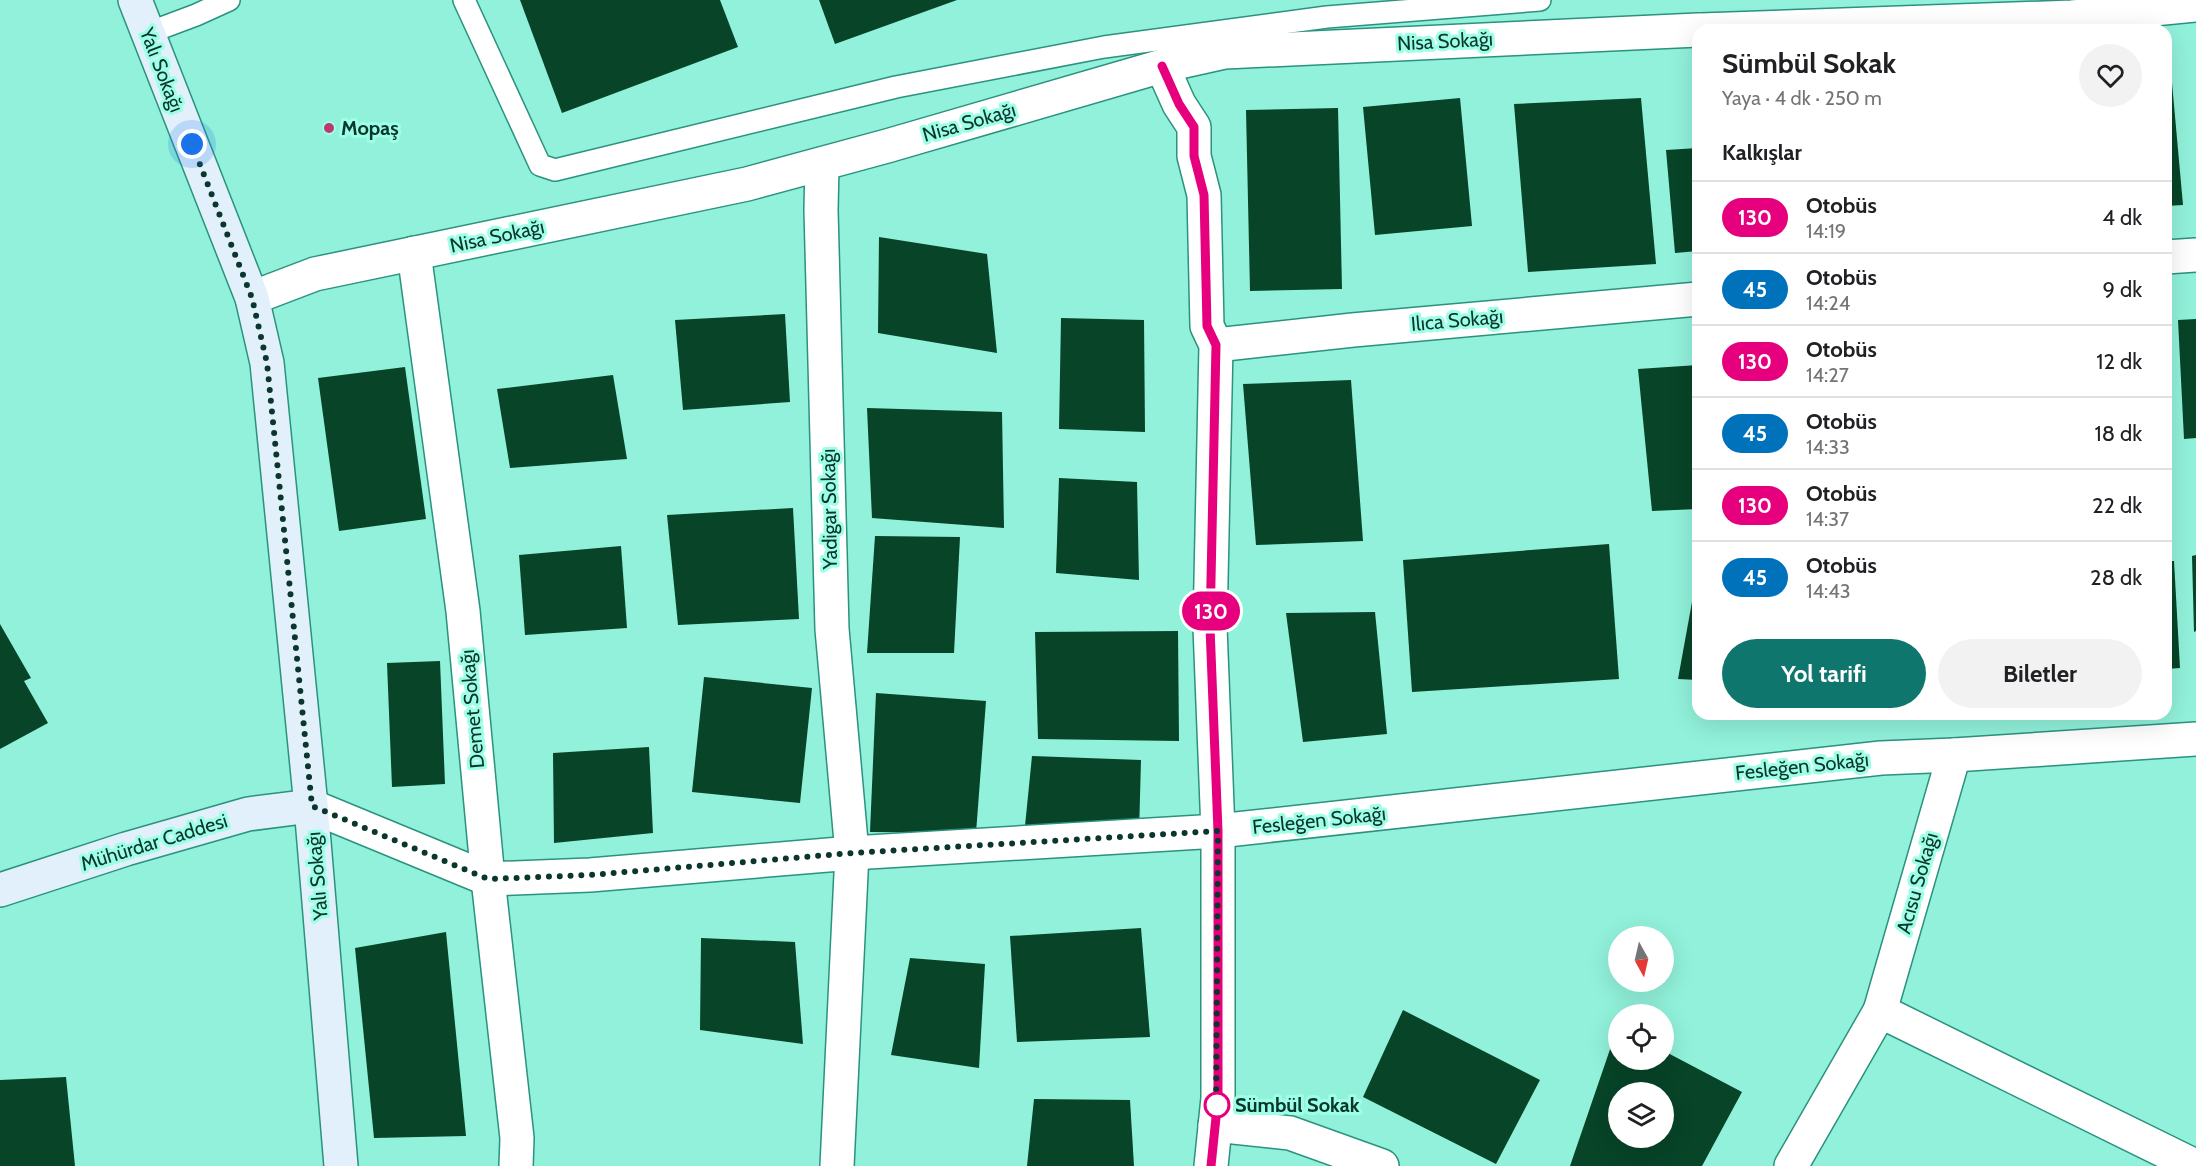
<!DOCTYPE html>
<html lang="tr">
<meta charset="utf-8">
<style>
body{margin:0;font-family:Cabin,sans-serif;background:#f2f2f2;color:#202124;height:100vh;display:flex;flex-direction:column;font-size:22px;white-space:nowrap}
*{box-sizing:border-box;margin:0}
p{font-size:20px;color:#757577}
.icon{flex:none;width:33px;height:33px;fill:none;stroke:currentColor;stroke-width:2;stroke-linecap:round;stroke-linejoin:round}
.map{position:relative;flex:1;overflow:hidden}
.panel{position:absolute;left:1692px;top:24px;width:480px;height:696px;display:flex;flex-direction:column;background:#fff;border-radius:18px;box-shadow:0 6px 24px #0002}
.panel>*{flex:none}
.badge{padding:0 12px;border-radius:20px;font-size:21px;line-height:39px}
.needle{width:39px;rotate:172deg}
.fabs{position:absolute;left:1608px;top:926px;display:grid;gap:12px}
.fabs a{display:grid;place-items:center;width:66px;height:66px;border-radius:50%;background:#fff;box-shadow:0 6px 24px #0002;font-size:30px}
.you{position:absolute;width:30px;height:30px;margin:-15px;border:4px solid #fff;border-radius:50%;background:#1a73e8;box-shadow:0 0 0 9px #1a73e833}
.map>.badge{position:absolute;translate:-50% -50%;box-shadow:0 0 0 3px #fff}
h2{padding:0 30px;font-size:22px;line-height:54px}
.round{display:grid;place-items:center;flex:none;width:63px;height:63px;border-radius:32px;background:#f2f2f2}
.head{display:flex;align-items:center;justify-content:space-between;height:102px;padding:0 30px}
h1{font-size:28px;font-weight:700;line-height:45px}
.cta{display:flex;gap:12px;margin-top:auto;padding:12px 30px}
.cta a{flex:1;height:69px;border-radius:36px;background:#0f766e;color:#fff;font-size:24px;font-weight:700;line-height:69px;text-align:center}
.cta a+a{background:#f2f2f2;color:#202124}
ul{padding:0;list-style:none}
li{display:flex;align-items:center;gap:18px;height:72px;padding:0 30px;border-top:2px solid #e0e0e0}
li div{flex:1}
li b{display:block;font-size:22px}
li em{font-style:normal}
li .badge{min-width:66px;font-weight:700;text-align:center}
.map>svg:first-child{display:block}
.building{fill:#074428;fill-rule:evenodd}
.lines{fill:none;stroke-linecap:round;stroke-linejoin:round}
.lane-casing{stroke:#2b927e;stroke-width:24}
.street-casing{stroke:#2b927e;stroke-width:36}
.secondary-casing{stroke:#2b927e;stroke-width:36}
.lane{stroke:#fff;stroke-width:21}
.street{stroke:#fff;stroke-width:33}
.secondary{stroke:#e1f0fa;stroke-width:33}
.line-casing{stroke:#fff;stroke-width:14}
.line{stroke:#e6007e;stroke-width:9}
.walk{stroke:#0b362d;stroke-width:6;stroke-dasharray:0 10.8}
.poi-dot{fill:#be3674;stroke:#9effe7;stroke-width:2}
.stop-dot{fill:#fff;stroke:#e6007e;stroke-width:3}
.labels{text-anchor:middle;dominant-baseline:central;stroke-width:6;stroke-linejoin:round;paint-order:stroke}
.street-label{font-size:20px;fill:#0b362d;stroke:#9effe7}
.poi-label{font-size:20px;font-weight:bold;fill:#0b362d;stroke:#9effe7;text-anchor:start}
.stop-label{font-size:20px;font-weight:bold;fill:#0b362d;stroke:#9effe7;text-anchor:start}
</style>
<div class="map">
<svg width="2196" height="1166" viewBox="0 0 2196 1166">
<rect width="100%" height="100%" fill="#91f1da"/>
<g class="building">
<polygon points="520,0 720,0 738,47 562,113"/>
<polygon points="819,0 957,0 835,44"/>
<polygon points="2166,83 2172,83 2183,205 2166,206"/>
<polygon points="1460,98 1472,226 1375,235 1363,107"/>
<polygon points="1641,98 1656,264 1528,272 1514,104"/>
<polygon points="1338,108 1342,289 1250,291 1246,110"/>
<polygon points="1698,148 1698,251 1675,253 1666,150"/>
<polygon points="879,237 987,254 997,353 878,333"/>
<polygon points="785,314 790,402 683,410 675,320"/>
<polygon points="1061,318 1144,320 1145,432 1059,429"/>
<polygon points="2196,319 2196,438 2184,439 2178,320"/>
<polygon points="1698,365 1698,509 1652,511 1638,369"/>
<polygon points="405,367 426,519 339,531 318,378"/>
<polygon points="613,375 627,459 510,468 497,389"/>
<polygon points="1351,380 1363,541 1256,545 1243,384"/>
<polygon points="867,408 1002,412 1004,528 872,518"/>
<polygon points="1059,478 1137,482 1139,580 1056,573"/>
<polygon points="793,508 799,619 678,625 667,515"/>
<polygon points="875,536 960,537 954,653 867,653"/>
<polygon points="1609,544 1619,679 1412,692 1403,560"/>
<polygon points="621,546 627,628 525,635 519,555"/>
<polygon points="2196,555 2196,631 2194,632 2192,556"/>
<polygon points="2166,561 2174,561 2180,668 2166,669"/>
<polygon points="1692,602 1698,602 1698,680 1678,679"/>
<polygon points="1375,612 1387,734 1303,742 1286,613"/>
<polygon points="0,624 31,678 24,681 48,723 0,749"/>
<polygon points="1178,631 1179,741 1038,739 1035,632"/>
<polygon points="440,661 445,784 392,787 387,663"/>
<polygon points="704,677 812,688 800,803 692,792"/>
<polygon points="876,693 986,701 976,833 870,832"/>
<polygon points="649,747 653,833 554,843 553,753"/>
<polygon points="1032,756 1141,760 1139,834 1024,836"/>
<polygon points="1141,928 1150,1037 1017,1042 1010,936"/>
<polygon points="446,932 466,1136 374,1138 355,948"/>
<polygon points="701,938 795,942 803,1044 700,1030"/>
<polygon points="910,958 985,964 979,1068 891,1055"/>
<polygon points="1403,1010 1540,1080 1496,1164 1363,1097"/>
<path d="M1618,1026V1059H1664V1051L1742,1092L1702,1166H1570ZM1618,1092H1664V1137H1618Z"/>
<polygon points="66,1077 75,1166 0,1166 0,1080"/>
<polygon points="1034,1099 1130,1100 1134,1166 1027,1166"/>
</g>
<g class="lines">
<defs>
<g id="lane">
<polyline points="464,0 540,165 555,170 896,87 1104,47 1327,17 1540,0"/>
<polyline points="148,33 196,15 229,0"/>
</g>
<g id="street">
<polyline points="1701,30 2072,17 2196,5"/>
<polyline points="1162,66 1179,104 1194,127 1194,156 1204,195 1207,326 1216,345 1210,627 1218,831 1218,1098 1211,1166"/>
<polyline points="822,164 821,210 832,629 852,853 837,1166"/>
<polyline points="414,253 463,611 488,879 517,1138 516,1166"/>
<polyline points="2166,257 2196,255"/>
<polyline points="252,298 315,274 747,184 887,146 1162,66 1225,52 1698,30"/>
<polyline points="1216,345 1353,330 1698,299"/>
<polyline points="311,806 488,879 590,875 852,853 1218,831 1881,758 1954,755 2196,739"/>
<polyline points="1880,1011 1954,755"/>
<polyline points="1215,1125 1290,1133 1382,1166"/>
<polyline points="1791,1166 1880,1011 2195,1166"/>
</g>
<g id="secondary">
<polyline points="135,0 252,298 267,363 311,806 341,1166"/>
<polyline points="0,890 126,849 248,814 311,806"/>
</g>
</defs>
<use href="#lane" class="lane-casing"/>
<use href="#street" class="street-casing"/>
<use href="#secondary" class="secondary-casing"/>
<use href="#lane" class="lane"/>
<use href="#street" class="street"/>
<use href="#secondary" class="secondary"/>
</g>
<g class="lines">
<defs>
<polyline id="line" points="1162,66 1179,104 1194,127 1194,156 1204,195 1207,326 1216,345 1210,627 1218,831 1218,1098 1211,1166"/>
</defs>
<use href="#line" class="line-casing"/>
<use href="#line" class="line"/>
<polyline class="walk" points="192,144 252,298 267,363 312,806 488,879 590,875 852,853 1218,831 1216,1111 1217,1105"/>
</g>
<circle class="poi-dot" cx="329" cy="128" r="6"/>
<circle class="stop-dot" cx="1217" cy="1105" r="12"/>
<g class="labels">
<g class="street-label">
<text transform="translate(1445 41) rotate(-3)">Nisa Sokağı</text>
<text transform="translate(162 70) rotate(69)">Yalı Sokağı</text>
<text transform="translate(969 122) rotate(-16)">Nisa Sokağı</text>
<text transform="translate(497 236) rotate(-12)">Nisa Sokağı</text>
<text transform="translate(1457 320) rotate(-5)">Ilıca Sokağı</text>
<text transform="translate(829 509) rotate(-91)">Yadigar Sokağı</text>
<text transform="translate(472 709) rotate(-95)">Demet Sokağı</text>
<text transform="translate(1802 766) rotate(-6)">Fesleğen Sokağı</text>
<text transform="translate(1319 820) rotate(-6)">Fesleğen Sokağı</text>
<text transform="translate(154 842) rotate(-17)">Mühürdar Caddesi</text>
<text transform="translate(317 876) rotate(-95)">Yalı Sokağı</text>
<text transform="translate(1917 883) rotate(-74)">Acısu Sokağı</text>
</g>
<g class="poi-label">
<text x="341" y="128">Mopaş</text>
</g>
<g class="stop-label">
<text x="1235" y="1105">Sümbül Sokak</text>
</g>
</g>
</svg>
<div class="fabs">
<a><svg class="needle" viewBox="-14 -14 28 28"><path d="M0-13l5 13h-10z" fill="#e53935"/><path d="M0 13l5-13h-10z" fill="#757577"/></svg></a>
<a><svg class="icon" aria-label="locate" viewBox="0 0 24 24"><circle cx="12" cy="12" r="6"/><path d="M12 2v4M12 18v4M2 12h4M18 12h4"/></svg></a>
<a><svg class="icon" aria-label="layers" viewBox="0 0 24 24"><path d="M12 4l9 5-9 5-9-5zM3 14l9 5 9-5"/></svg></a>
</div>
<div class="you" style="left:192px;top:144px"></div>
<b class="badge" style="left:1211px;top:611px;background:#e6007e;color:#fff">130</b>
<section class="panel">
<div class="head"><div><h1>Sümbül Sokak</h1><p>Yaya · 4 dk · 250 m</p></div><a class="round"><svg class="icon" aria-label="heart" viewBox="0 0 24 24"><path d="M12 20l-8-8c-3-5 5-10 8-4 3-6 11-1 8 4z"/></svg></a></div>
<h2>Kalkışlar</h2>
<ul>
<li><span class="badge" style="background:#e6007e;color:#fff">130</span><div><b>Otobüs</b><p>14:19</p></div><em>4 dk</em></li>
<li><span class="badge" style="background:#0072bc;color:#fff">45</span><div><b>Otobüs</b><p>14:24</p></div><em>9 dk</em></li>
<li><span class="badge" style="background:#e6007e;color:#fff">130</span><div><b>Otobüs</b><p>14:27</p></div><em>12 dk</em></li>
<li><span class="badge" style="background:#0072bc;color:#fff">45</span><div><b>Otobüs</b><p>14:33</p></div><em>18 dk</em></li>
<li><span class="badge" style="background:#e6007e;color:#fff">130</span><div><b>Otobüs</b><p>14:37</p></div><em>22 dk</em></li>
<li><span class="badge" style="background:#0072bc;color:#fff">45</span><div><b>Otobüs</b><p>14:43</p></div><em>28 dk</em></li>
</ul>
<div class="cta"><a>Yol tarifi</a><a>Biletler</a></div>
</section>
</div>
